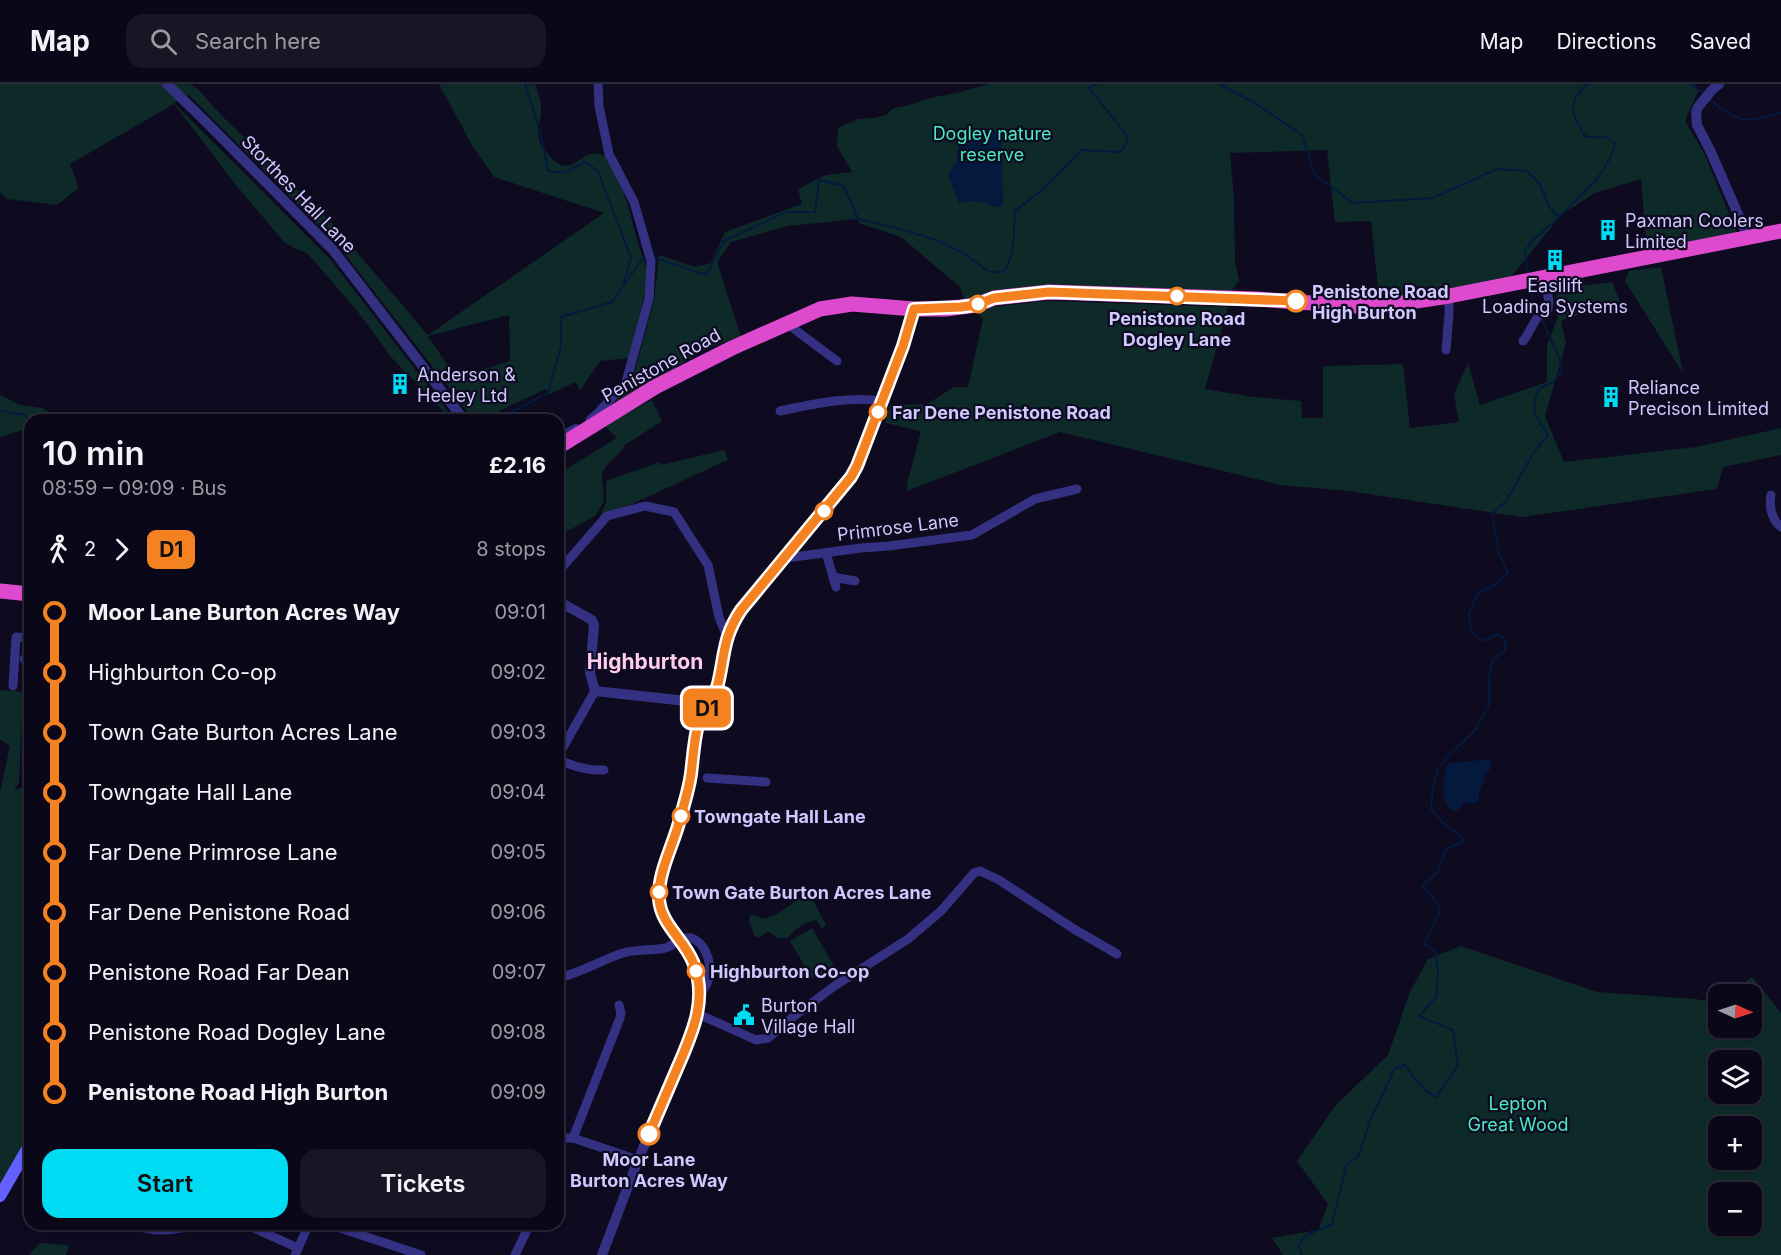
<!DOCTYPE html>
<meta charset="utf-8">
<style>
body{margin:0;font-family:Inter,sans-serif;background:#181625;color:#f1f3f6;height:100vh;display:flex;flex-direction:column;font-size:22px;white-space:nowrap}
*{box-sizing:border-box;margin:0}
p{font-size:20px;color:#999aa2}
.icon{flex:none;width:33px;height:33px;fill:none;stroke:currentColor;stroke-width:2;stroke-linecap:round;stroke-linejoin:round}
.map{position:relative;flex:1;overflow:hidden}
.sheet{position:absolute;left:24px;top:330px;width:540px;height:816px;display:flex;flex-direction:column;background:#0a0818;border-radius:18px;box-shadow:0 2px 4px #0004,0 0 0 2px #2a2937}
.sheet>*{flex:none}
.badge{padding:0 12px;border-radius:9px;font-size:21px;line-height:39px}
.needle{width:39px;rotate:93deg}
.tools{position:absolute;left:1708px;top:900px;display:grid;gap:12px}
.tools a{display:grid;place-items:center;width:54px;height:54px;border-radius:12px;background:#0a0818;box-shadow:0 2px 4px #0004,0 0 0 2px #2a2937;font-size:30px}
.map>.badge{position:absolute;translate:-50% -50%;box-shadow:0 0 0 3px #fff}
.legs{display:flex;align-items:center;gap:9px;height:66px;padding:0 18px;font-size:20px}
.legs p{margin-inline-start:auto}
.headline{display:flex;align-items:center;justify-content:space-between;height:102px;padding:0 18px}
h1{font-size:33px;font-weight:600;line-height:45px}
.action{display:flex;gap:12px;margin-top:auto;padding:12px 18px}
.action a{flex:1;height:69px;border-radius:18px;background:#00dbf4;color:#111;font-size:24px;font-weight:600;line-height:69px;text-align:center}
.action a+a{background:#181625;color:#f1f3f6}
ul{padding:0 18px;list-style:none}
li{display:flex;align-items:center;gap:21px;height:60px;font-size:22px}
li i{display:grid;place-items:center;width:9px;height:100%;margin:0 8px;background:currentColor}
li i::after{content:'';width:15px;height:15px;margin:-8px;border:4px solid;border-radius:50%;background:#0a0818}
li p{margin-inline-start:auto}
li:first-child i{background:linear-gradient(#0000 50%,currentColor 0)}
li:last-child i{background:linear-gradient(currentColor 50%,#0000 0)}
header{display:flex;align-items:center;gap:36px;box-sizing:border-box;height:84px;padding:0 30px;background:#0a0818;border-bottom:2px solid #2a2937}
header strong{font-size:28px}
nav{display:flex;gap:33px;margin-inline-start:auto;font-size:21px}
.search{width:420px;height:54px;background:#181625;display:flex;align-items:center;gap:15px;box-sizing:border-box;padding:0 21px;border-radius:18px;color:#999aa2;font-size:22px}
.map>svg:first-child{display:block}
.green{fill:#0d2a29;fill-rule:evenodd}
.water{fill:#04193e}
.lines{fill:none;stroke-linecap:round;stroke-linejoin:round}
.stream{stroke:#04193e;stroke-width:2}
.minor{stroke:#343183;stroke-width:9}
.tertiary{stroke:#343183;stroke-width:10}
.secondary{stroke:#6460ff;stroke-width:12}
.trunk{stroke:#de4ace;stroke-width:15}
.line-1-casing{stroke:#fff;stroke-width:14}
.line-1{stroke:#f58220;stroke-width:9}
.stop-1-dot{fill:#fff;stroke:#f58220;stroke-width:3}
.labels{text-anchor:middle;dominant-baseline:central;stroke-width:4.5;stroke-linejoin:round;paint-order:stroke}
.park-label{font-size:18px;fill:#4aeac2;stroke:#0e0a20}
.street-label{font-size:18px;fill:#cfc9ff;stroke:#0e0a20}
.poi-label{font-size:18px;fill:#cfc9ff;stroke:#0e0a20;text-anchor:start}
.stop-label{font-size:18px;font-weight:bold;fill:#cfc9ff;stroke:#0e0a20;text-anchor:start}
.quarter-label{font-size:21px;font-weight:bold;fill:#ffcbec;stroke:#0e0a20}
</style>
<header>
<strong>Map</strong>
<div class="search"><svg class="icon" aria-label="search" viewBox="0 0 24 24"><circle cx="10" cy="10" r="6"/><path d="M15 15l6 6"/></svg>Search here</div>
<nav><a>Map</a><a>Directions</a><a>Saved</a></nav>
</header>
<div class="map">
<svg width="1781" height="1171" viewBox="0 0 1781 1171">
<rect width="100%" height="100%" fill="#0e0a20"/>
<g class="green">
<path d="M0,0H190L198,5L220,30L330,137L428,251L604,129L494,93L472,61L439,0H535C537,7 541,15 541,22C542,43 531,50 547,69C572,101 580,62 602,71C619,77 634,145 639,162C641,169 645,177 646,184C647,214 636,245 629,274L600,277L580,306L576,298L550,310L546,305L480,336H474L337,160L189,11L174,19L331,176L454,336H452L392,274L358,228L307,169L294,164L283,157L236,101L174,20L70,80L79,104L57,121L7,115L0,108ZM509,231L510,277L456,294L428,252Z"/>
<polygon points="989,0 1695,0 1698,7 1685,37 1704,69 1737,149 1647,167 1641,95 1595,109 1561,131 1510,194 1401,213 1379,213 1371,137 1335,138 1327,66 1230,69 1234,116 1235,177 1239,197 1229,210 1048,202 965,218 960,203 901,153 861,140 857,135 788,142 731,158 717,178 741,253 707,264 607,327 631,300 654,217 659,171 695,183 711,179 725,148 802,120 798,105 826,91 852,88 837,62 838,44 858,35 875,34 886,31 893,24 906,22 934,13 957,9"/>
<polygon points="1661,183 1683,289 1625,197 1629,187"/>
<polygon points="1612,198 1620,217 1561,237 1566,259 1545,332 1564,378 1696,363 1781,344 1781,371 1723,383 1717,405 1522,433 1348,407 1281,401 1060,348 907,407 907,400 921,347 885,339 890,321 927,320 954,303 968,303 983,235 973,225 1046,217 1228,223 1205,305 1253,313 1301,317 1302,334 1323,334 1323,282 1403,280 1410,344 1459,338 1454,310 1468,279 1480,321 1547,298 1547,261 1558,233 1556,205"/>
<path d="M0,311C7,313 11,317 18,320C27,324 41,321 47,327C50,330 51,333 53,336H30V347L26,345L0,353Z"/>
<polygon points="652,316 662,337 625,361 621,367 606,382 602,389 604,417 597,429 592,434 558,452 558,390 617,354 604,341"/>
<polygon points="724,366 728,376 599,435 606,419 606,397 660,378 661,381"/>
<polygon points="0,606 23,608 19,699 14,706 30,701 30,1051 0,1102 0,708 10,662 0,655"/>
<path d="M810,810L825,839L826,841L823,844H821L816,836L804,840L794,847L788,854H778L768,847L759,854L754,851L751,841L749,838L750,831L759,832L761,835C776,835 794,815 810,810Z"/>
<polygon points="812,844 834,882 812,895 790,857"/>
<path d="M1461,862L1597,908L1695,915L1716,918L1719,916V944H1752V910H1727L1752,893L1781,929V1171H1283L1272,1154L1318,1146L1328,1120L1297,1077L1335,1022L1388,971L1410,908L1428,875ZM1752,976V1010H1719V976ZM1719,1042H1752V1076H1719ZM1719,1108H1752V1142H1719Z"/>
<polygon points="40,1159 69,1161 66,1171 29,1171"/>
</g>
<g class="water">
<polygon points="992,43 1002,59 1003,122 997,123 978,117 959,119 948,91 956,78 960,52"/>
<path d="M1492,675L1491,684L1484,692V697L1479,708V717L1472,720L1464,718L1457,728C1454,726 1448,725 1446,719C1442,709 1442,688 1449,679Z"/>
</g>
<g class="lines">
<g class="stream">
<polyline points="525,0 540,47 548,87 564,89 585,78 598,87 631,174 624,199"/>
<path d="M1219,0L1253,18L1302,51L1315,91L1353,119L1433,114L1497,85L1527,87L1540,100L1549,122L1559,133C1581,111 1607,91 1615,60C1602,45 1600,57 1585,52C1571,30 1566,19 1587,0"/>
<polyline points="1692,0 1704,10"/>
<path d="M1710,16C1741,41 1744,38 1781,29"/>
<path d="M653,173L706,191L724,157L786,128H815L819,96L844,102L858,135L900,145L936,156L965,170L989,188H1003C1015,175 1014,145 1015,127L1047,102L1081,66L1119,68L1126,61L1128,53L1089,4L1096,0"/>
<polyline points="1528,191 1525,167 1531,158 1559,133"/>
<polyline points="1531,209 1538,226"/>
<polyline points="0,327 25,331 30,337"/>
<polyline points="495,336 548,309 561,262 561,233 612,218 645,171"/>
<path d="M1302,1171L1298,1161L1305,1152L1332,1140L1346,1082L1359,1071L1370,1036L1395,984L1405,981C1414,994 1422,1006 1436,1013L1458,982L1453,946L1419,932L1436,913L1438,888L1435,867L1424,860L1440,827L1437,819L1422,802L1437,789L1445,766L1464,757L1455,747L1444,740L1431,725L1433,703L1438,685L1447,673L1476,645L1489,621V594L1492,577L1505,567V557L1499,550L1483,557L1472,548L1469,529L1478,509L1497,500L1508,488L1499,471L1492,430L1506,417L1534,368L1548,351C1535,331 1529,328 1539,305L1553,298L1562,287L1560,275L1541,234"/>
</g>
<g class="minor">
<polyline points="786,239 837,277"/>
<path d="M1523,257C1533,245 1534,231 1548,225L1549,217L1544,194"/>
<polyline points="1446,266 1449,230 1449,212"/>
<path d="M780,327C814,320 847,312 882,317"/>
<polyline points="590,336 597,330 626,298 649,215 651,177 634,118 609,70 599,22 598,0"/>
<path d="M1771,411C1769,422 1771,435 1781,443"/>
<polyline points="826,469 836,503"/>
<polyline points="786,474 861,464 889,462 972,451 1035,415 1077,405"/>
<polyline points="558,488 607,432 645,422 674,428 708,481 719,533 727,553"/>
<polyline points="833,493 855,497"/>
<polyline points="24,575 30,575"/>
<polyline points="13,602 16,553 30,554"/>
<polyline points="558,672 595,607"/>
<path d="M558,676C574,682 587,687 604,686"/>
<polyline points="707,694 766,698"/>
<path d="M558,894C581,889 601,876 623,869C637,865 651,867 665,864C673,862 682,852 691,854C703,857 709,873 710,884C710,894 708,902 700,908"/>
<polyline points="698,930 756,956 768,954 793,933 833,903 908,855 941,827 974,789 980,787 999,796 1074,845 1117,870"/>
<polyline points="558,1054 573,1054 638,1076"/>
<polyline points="573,1054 620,934 621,929 619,921"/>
<path d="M135,1140C156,1152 184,1143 207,1140"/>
<polyline points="245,1140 298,1164"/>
<polyline points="332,1140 337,1143 421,1171"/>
<polyline points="295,1171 309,1140"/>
<polyline points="515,1171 530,1140"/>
</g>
<g class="tertiary">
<polyline points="167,0 207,39 333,166 464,336"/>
<polyline points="1719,0 1712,6 1698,23 1696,28 1697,41 1710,66 1748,153"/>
<polyline points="558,354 576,345"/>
<polyline points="558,517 592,536 594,541 590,589 595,607 686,617 691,618 703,629"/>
<polyline points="602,1171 638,1076 690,955 698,930 700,908 694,881 687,866 664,833 659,817 659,808 662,792 680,736 691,693 699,638 711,617 717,603 727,553 732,540 741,527 851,393 857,383 903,262 914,225"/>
</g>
<polyline class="secondary" points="0,1112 30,1060"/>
<g class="trunk">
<polyline points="558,363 655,303 732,264 820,225 852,220 914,225 946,225 976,221 994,214 1049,208 1257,215 1353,222 1403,219 1449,212 1781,147"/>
<polyline points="0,507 30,510"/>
</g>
</g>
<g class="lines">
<defs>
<path id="line-1" d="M649,1050C658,1029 667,1008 676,987C691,952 709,916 693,878C684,855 660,840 659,814C658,787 674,760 680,735C684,720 689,705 691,690C693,674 694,656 698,641C702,626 714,615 718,600C725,570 723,553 741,526L851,393L857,382L903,262L914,225L961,223L976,221L994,214L1049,208L1296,217"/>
</defs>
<use href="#line-1" class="line-1-casing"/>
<use href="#line-1" class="line-1"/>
</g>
<defs>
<symbol id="building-bare" viewBox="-9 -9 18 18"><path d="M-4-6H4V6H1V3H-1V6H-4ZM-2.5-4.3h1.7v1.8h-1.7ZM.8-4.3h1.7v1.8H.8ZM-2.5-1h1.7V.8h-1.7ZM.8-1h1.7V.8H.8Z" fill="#00dbf4" stroke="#0e0a20" stroke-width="2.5" paint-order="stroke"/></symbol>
<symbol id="civic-bare" viewBox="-9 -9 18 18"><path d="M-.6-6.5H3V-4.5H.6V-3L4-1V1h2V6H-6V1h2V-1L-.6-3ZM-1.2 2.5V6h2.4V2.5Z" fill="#00dbf4" stroke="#0e0a20" stroke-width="2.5" paint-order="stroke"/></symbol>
</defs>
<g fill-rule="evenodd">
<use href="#building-bare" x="1593" y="131" width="30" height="30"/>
<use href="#building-bare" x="1540" y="161" width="30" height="30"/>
<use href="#building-bare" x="385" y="285" width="30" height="30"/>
<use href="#building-bare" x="1596" y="298" width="30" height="30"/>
<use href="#civic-bare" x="729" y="916" width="30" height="30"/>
</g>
<g class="stop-1-dot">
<circle cx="1177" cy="212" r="8"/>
<circle cx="1296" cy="217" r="10"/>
<circle cx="978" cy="220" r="8"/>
<circle cx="878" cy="328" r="8"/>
<circle cx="824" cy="427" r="8"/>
<circle cx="681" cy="732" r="8"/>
<circle cx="659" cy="808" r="8"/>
<circle cx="696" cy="887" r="8"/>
<circle cx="649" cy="1050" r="10"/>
</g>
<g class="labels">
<g class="park-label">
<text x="992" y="49">Dogley nature<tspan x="992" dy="21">reserve</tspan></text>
<text x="1518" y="1019">Lepton<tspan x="1518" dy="21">Great Wood</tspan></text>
</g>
<g class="street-label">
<text transform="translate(299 110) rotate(46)">Storthes Hall Lane</text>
<text transform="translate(661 281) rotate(-29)">Penistone Road</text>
<text transform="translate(898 443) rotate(-7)">Primrose Lane</text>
</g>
<g class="poi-label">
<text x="1625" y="136">Paxman Coolers<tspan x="1625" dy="21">Limited</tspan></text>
<text x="1555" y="201" text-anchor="middle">Easilift<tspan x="1555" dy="21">Loading Systems</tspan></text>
<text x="417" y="290">Anderson &amp;<tspan x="417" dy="21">Heeley Ltd</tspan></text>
<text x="1628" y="303">Reliance<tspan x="1628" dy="21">Precison Limited</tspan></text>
<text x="761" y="921">Burton<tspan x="761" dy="21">Village Hall</tspan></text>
</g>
<g class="stop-label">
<text x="1312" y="207">Penistone Road<tspan x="1312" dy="21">High Burton</tspan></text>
<text x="1177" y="234" text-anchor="middle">Penistone Road<tspan x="1177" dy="21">Dogley Lane</tspan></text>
<text x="892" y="328">Far Dene Penistone Road</text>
<text x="694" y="732">Towngate Hall Lane</text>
<text x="672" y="808">Town Gate Burton Acres Lane</text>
<text x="710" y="887">Highburton Co-op</text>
<text x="649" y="1075" text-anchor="middle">Moor Lane<tspan x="649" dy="21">Burton Acres Way</tspan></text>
</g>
<g class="quarter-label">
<text x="645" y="577">Highburton</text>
</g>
</g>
</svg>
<div class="tools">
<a><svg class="needle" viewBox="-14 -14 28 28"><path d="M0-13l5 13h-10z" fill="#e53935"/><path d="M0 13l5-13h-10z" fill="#999aa2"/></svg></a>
<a><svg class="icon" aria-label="layers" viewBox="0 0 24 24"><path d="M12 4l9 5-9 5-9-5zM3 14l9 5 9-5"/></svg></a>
<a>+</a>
<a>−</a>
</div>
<b class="badge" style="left:707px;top:624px;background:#f58220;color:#111">D1</b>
<section class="sheet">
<div class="headline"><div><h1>10 min</h1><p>08:59 – 09:09 · Bus</p></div><b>£2.16</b></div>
<div class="legs"><svg class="icon" aria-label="walk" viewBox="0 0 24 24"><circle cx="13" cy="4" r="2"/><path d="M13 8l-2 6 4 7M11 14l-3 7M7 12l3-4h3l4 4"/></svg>2<svg class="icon" aria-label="forward" viewBox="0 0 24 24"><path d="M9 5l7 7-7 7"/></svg><b class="badge" style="background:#f58220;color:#111">D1</b><p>8 stops</p></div>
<ul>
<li><i style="color:#f58220"></i><b>Moor Lane Burton Acres Way</b><p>09:01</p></li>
<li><i style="color:#f58220"></i><span>Highburton Co-op</span><p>09:02</p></li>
<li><i style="color:#f58220"></i><span>Town Gate Burton Acres Lane</span><p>09:03</p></li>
<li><i style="color:#f58220"></i><span>Towngate Hall Lane</span><p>09:04</p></li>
<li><i style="color:#f58220"></i><span>Far Dene Primrose Lane</span><p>09:05</p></li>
<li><i style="color:#f58220"></i><span>Far Dene Penistone Road</span><p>09:06</p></li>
<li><i style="color:#f58220"></i><span>Penistone Road Far Dean</span><p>09:07</p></li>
<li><i style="color:#f58220"></i><span>Penistone Road Dogley Lane</span><p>09:08</p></li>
<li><i style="color:#f58220"></i><b>Penistone Road High Burton</b><p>09:09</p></li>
</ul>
<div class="action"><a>Start</a><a>Tickets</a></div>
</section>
</div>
